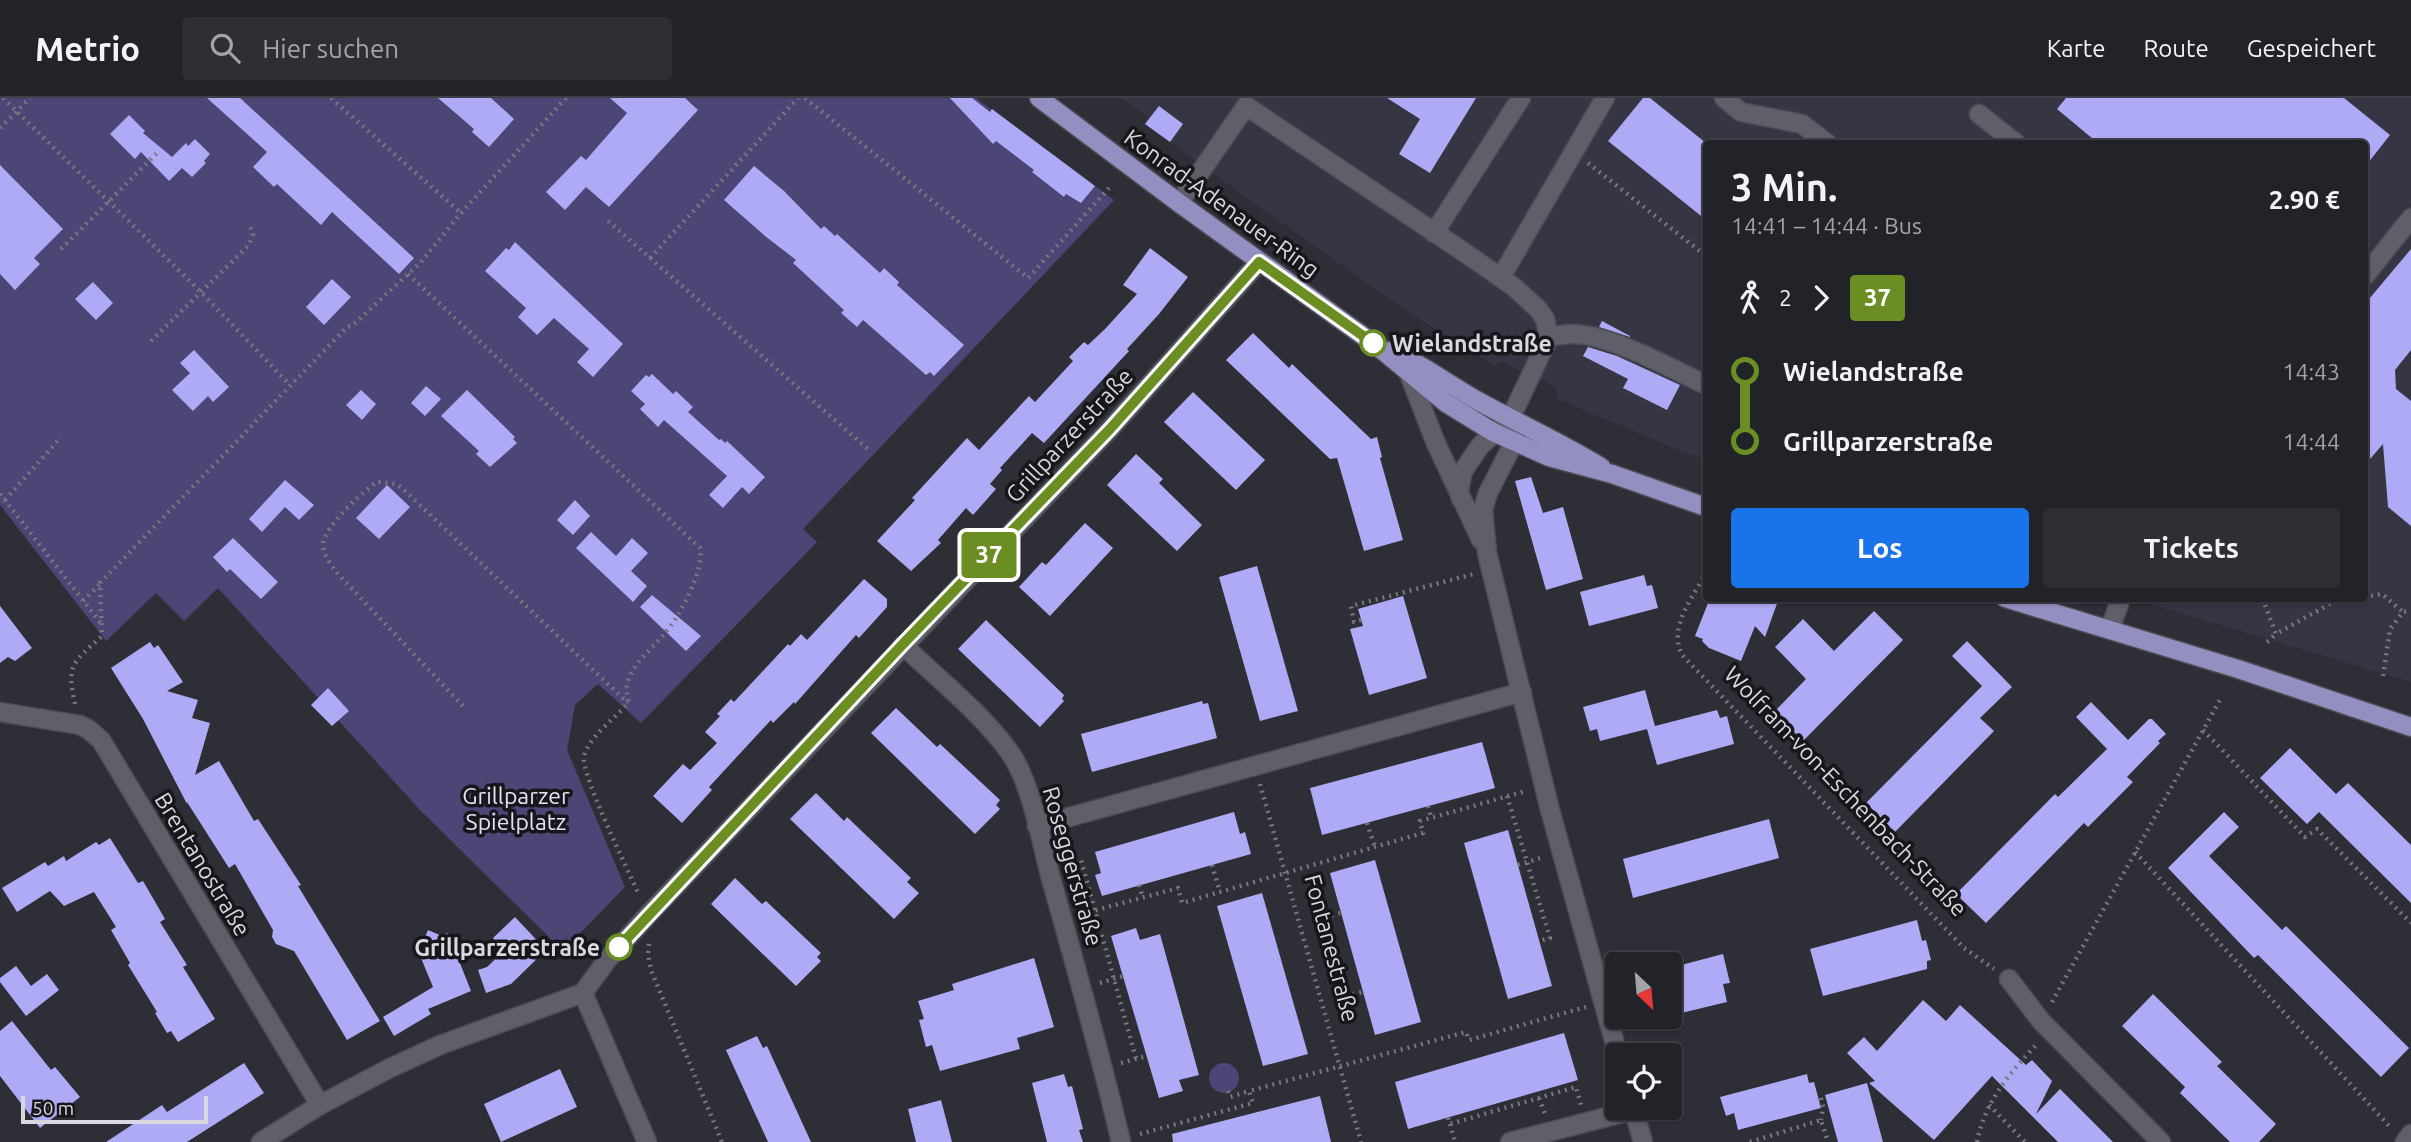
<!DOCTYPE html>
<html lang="de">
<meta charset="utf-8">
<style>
body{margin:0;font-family:Ubuntu,sans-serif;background:#2e2f35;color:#f1f3f6;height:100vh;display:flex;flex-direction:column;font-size:26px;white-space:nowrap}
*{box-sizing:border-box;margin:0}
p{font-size:23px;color:#a2a4a8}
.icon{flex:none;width:38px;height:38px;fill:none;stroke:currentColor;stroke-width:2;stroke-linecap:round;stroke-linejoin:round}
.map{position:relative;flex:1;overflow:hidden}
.panel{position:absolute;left:1703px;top:42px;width:665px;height:462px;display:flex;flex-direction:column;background:#222229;border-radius:7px;box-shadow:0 2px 5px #0004,0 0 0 2px #3f3f46}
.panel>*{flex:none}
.badge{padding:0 14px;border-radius:5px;font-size:24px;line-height:46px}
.needle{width:46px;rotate:154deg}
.fabs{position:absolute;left:1605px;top:854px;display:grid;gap:14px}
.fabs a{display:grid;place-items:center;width:77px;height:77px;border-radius:7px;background:#222229;box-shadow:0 2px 5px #0004,0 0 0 2px #3f3f46;font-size:35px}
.scale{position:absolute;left:21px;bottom:18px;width:187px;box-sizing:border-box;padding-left:7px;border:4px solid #d8d8de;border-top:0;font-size:19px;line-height:24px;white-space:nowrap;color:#d8d8de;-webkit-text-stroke:5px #17171b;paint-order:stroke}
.map>.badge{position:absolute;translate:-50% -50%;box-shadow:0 0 0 4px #fff}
.legs{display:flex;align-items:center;gap:10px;height:77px;padding:0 28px;font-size:23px}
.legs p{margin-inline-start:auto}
.summary{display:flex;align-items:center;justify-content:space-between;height:119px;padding:0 28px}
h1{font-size:38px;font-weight:700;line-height:52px}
.action{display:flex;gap:14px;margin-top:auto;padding:14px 28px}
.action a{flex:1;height:80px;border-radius:7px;background:#1a73e8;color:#fff;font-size:28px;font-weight:700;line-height:80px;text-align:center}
.action a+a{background:#2e2f35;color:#f1f3f6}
ul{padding:0 28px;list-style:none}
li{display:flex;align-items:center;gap:24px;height:70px;font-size:26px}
li i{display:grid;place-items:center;width:10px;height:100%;margin:0 9px;background:currentColor}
li i::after{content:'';width:18px;height:18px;margin:-9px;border:5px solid;border-radius:50%;background:#222229}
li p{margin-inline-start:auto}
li:first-child i{background:linear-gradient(#0000 50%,currentColor 0)}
li:last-child i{background:linear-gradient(currentColor 50%,#0000 0)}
header{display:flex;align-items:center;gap:42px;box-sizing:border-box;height:98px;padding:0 35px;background:#222229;border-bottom:2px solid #3f3f46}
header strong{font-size:33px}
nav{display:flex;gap:38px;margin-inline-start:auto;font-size:24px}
.search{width:490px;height:63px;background:#2e2f35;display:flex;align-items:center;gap:18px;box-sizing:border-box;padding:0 24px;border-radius:7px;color:#a2a4a8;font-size:26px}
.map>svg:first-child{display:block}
.built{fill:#363544}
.green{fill:#4b4676}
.building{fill:#afaaf5}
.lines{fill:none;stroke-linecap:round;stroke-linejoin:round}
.minor-casing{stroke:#4c4c54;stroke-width:21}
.major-casing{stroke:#4c4c54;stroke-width:21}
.path{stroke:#77777e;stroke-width:4.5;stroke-dasharray:2 5;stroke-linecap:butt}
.minor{stroke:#5f5f69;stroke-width:18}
.major{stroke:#9390c1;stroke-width:18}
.line-1-casing{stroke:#fff;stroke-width:16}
.line-1{stroke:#6b8e23;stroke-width:10}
.stop-1-dot{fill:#fff;stroke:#6b8e23;stroke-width:3.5}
.labels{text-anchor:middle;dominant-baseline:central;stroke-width:7;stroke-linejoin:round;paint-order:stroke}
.street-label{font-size:23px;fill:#d8d8de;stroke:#17171b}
.stop-label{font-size:23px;font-weight:bold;fill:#d8d8de;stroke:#17171b;text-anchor:start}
.park-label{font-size:23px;fill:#e3e2f6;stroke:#17171b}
</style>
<header>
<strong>Metrio</strong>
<div class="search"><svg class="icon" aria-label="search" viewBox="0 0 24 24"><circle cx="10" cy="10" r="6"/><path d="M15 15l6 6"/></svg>Hier suchen</div>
<nav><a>Karte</a><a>Route</a><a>Gespeichert</a></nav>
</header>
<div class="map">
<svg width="2411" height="1044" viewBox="0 0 2411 1044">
<rect width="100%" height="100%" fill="#2e2e37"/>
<polygon class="built" points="1121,0 2411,0 2411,584 2134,501 2364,500 2364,46 1706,46 1706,361 1676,351 1558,301 1556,289 1501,263 1495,268 1408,214 1244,98 1145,26 1149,20"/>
<g class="green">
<polygon points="0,0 976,0 1114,102 803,431 817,444 641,625 598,586 575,607 567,652 625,789 563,853 420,712 218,490 184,523 156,495 106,543 0,407"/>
<circle cx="1224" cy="980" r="15"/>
</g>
<g class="building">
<polygon points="207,0 240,0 414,160 399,176 332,114 321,127 277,86 274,89 253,69 267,54"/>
<polygon points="438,0 491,0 514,21 489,49 472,34 474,31"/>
<polygon points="610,0 685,0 698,12 609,109 586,89 565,112 546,94 581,58 586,62 627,15"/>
<polygon points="950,0 972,0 990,14 992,11 1095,88 1081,105 1066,96 1064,99 1032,74 1034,72 996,43 993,46"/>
<polygon points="1387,0 1476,0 1430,75 1399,56 1420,21"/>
<polygon points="1643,0 1650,0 1706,45 1706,122 1608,43"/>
<polygon points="2066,0 2344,0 2390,37 2364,70 2364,46 2099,46 2057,11"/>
<polygon points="1159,8 1183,26 1170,44 1145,26"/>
<polygon points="129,17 145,33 143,35 172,59 186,45 188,48 195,41 210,56 204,63 206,65 192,79 182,70 169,83 141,54 135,61 110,36"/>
<polygon points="0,67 63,131 34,160 40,166 15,192 0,176"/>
<polygon points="754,68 784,93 821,131 824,128 835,138 837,136 880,175 884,170 899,184 897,187 964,247 934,278 930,274 926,277 863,222 857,229 841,215 844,212 793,165 796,162 765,138 724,102"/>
<polygon points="515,144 623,246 593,279 577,264 589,251 554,220 537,237 518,219 526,210 485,173 506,150 509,152"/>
<polygon points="1150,150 1188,179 1159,216 1127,251 1129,253 1044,345 1032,335 1000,370 1002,372 990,386 996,391 973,417 966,410 938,442 941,445 911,473 877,443 915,402 912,400 967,340 979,352 1029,298 1035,304 1073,263 1069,259 1084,244 1088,247 1105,231 1137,196 1123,187"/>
<polygon points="2411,151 2411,252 2395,272 2396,291 2411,303 2411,428 2388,409 2383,346 2364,368 2364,207"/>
<polygon points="332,181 351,199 324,227 306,209"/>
<polygon points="93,184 113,205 96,222 75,201"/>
<polygon points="1602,223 1630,238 1630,239 1599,229"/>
<polygon points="1253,235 1289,270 1292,266 1371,341 1377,339 1382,359 1380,360 1403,442 1364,453 1337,360 1330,361 1226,262"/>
<polygon points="1588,249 1617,258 1680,287 1667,312 1623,290 1628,281 1583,258"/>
<polygon points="194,252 229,289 213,304 208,298 193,313 172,292 190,275 180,265"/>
<polygon points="652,276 673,296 676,293 693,309 688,314 719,342 721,341 725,345 727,343 765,379 749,396 742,389 723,410 709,397 727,378 664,322 658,329 640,311 645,306 631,293 646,277 649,279"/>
<polygon points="426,288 441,301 425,318 411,305"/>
<polygon points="361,292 376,306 362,322 346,307"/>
<polygon points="467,292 515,339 513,341 517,345 490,369 476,356 479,353 441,318"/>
<polygon points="1193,294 1265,362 1236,392 1164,324"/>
<polygon points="1136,356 1163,381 1159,385 1202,427 1177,453 1107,387"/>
<polygon points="1531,379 1543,415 1563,409 1583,481 1546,492 1515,383"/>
<polygon points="285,382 314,407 299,422 285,409 262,434 249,421"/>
<polygon points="387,387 410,409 379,441 356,420"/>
<polygon points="575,402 590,418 573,437 557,422"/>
<polygon points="1085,425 1113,450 1050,518 1019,489 1042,464 1046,467"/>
<polygon points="591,434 616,458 632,440 648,455 631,473 647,488 633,504 576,450"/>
<polygon points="233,440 278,484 261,501 230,471 227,474 213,459"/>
<polygon points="1257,468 1298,613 1260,623 1219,479"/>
<polygon points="1644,477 1647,488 1652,487 1658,510 1589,528 1580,494"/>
<polygon points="864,481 887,501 887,509 859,540 856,537 795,606 794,604 773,625 771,622 721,676 709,689 712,692 682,725 653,698 683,666 690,672 717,645 705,634 720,618 717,616 731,601 734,604 788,546 790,548 801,536 807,542"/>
<polygon points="652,497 701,538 686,553 640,509"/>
<polygon points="1403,498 1427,580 1369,597 1350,531 1363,528 1358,511"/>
<polygon points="1710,500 1779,500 1765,539 1755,528 1741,563 1709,550 1702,543 1703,541 1695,538"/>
<polygon points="0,508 32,550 15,563 8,559 0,565"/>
<polygon points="1874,513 1903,542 1803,643 1774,614 1806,581 1775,549 1803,521 1834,553"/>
<polygon points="986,522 1064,597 1062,601 1064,603 1040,629 958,551"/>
<polygon points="1967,543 2012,589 1980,620 1994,633 1895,734 1866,705 1982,588 1952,558"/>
<polygon points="150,544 154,550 158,547 183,584 167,593 198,602 192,620 210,625 195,677 219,663 254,723 258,721 301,787 298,788 380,923 347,942 294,853 276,846 272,839 273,832 235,766 229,770 187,704 187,706 143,621 111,570"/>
<polygon points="328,590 349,613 332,628 311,607"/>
<polygon points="1645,592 1655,628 1717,612 1720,620 1727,618 1734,646 1657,667 1647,631 1600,643 1597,631 1590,633 1583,609"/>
<polygon points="1202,603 1203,606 1208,605 1217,640 1092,674 1081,636"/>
<polygon points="2091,604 2128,642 2149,621 2152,621 2166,636 2158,643 2160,645 2127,679 2133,684 2088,729 2084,725 1986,825 1956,796 2055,696 2058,699 2107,651 2076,619"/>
<polygon points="896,610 937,649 940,646 1000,702 996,707 1000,711 975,736 871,635"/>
<polygon points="1482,644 1495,690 1322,737 1310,690"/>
<polygon points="2290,650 2336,696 2348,685 2411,747 2411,805 2319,714 2307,726 2260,680"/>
<polygon points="816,695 844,723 847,719 911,780 907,784 919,795 894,821 790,721"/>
<polygon points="1234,714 1240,736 1245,734 1251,756 1102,798 1095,777 1101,775 1095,754"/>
<polygon points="2224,714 2239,729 2209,758 2282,832 2286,828 2409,950 2381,979 2258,857 2254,860 2168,770"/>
<polygon points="1769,721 1779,760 1633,800 1623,761"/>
<polygon points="1508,732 1552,888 1508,901 1464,745"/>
<polygon points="110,740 138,785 143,783 165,821 160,824 187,867 183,869 215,921 178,944 171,933 167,935 155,915 157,914 128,867 130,865 111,832 116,829 94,794 64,808 50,793 17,814 2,790 45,764 48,768 64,758 66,763 96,744 99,747"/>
<polygon points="1375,762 1421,924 1375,937 1330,775"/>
<polygon points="735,780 762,806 766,803 821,855 817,859 821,863 796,888 711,806"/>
<polygon points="1262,795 1308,956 1263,968 1217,808"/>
<polygon points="515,819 546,852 511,886 486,895 478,872 487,869 505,852 493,840"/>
<polygon points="1917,822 1922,843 1926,842 1931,862 1927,863 1927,871 1823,898 1810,851"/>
<polygon points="1136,830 1140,842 1160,836 1199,977 1179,982 1183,993 1159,1000 1111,838"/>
<polygon points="428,832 442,838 448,835 471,893 428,911 431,916 394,938 383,919 433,889 416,848 422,846"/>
<polygon points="1723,856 1730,885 1723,886 1727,904 1673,917 1670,901 1670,870"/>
<polygon points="1034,860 1054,929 1017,940 1020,951 940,973 932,947 926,949 919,922 924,921 918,903 954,892 952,886"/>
<polygon points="16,868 31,888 47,876 59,892 26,918 0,884 0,880"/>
<polygon points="2153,896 2222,964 2217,968 2276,1026 2259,1044 2230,1044 2180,995 2185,989 2122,928"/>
<polygon points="1923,902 1946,923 1960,907 2026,967 2032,962 2052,983 2036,1016 2060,991 2113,1044 2058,1044 1992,978 1934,1042 1869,985 1875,983 1847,955 1864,939 1877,953"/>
<polygon points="12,923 51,972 55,969 80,999 40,1030 0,978 0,933"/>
<polygon points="1564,935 1578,982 1408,1031 1395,984"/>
<polygon points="757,938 763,950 767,948 811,1044 768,1044 726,952"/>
<polygon points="244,965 264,995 187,1044 106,1044 162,1007 167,1014"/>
<polygon points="560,971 577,1009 501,1044 484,1006"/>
<polygon points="1064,976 1068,989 1072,988 1083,1031 1079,1032 1083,1044 1047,1044 1032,985"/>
<polygon points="1807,976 1809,985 1814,984 1821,1010 1738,1032 1734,1015 1726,1018 1720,999"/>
<polygon points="1867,985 1883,1044 1838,1044 1825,997"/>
<polygon points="1320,998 1331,1044 1173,1044 1172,1036"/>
<polygon points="941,1002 952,1044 916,1044 908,1011"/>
</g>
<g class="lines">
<defs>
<g id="minor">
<polyline points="1724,0 1741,14 1802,26 1828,46"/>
<polyline points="1979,16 2017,46"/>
<polyline points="1179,105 1246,8 1477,163 1514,189 1538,211 1545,221 1549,239 1510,321 1480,348 1463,373 1459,392 1461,401"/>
<polyline points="1434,135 1521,0"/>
<polyline points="1501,179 1605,0"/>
<polyline points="2364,179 2411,120"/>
<path d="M1549,239C1556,238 1564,236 1571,236C1608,235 1672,271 1706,287"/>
<polyline points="1409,276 1435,343 1481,442"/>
<polyline points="1512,331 1514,344 1488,395 1483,411 1487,455 1550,712 1618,957"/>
<polyline points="2110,531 2121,500"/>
<path d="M903,547C939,582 982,615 1011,656C1031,686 1041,742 1050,777C1075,866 1100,954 1121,1044"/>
<polyline points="0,614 80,627 88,631 101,642 320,1007"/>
<polyline points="1037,728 1522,594"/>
<polyline points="2009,881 2041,923 2161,1044"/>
<polyline points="583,895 647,1044"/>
<polyline points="1633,1010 1643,1044"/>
<polyline points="261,1044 320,1007 388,971 440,947 583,895 607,862 648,817 1110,331 1259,164"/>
<polyline points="1510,1044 1634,1012"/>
<polyline points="2405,1044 2411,1036"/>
</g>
<g id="major">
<polyline points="1039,0 1179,105 1377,248 1446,305 1493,334 1549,359 1612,376 1706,409"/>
<path d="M1390,253C1423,266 1449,287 1480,304C1520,326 1562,345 1601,369"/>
<polyline points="2005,500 2238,571 2411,629"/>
</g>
</defs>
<use href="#minor" class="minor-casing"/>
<use href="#major" class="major-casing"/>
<g class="path">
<polyline points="3,0 201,194 290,287"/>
<polyline points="331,0 461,115"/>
<polyline points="805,0 1028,180 1109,90"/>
<polyline points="0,30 30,0"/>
<polyline points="1588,65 1706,158"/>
<polyline points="608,123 869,352"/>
<polyline points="61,151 159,53"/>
<polyline points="650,160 798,0"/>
<path d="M408,176L700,450C705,471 680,518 665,535C653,550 634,564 628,583C625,591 628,597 628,605C615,621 590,637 584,658C580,675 630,776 639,797"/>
<polyline points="151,243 249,147 253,136 250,128"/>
<polyline points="0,396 103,528"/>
<polyline points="5,402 61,339"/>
<path d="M1706,474C1693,500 1668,528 1682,557L1964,850L1994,871"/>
<polyline points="2364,499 2382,496 2403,514"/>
<polyline points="83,503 100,486"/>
<polyline points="2265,507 2276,536 2331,505 2356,500"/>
<polyline points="1361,522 1354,524 1351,508 1474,476"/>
<polyline points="2267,544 2276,536"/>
<polyline points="2383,578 2390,531 2403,514 2411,513"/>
<path d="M75,606C66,565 73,565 102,538L100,485L347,229L353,227L421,164L461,115L566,0"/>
<path d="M463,608L337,475C331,467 323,457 323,446C324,429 363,393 377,384L396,386L402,390L628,605"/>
<polyline points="2203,632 2305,739 2317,731 2411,825"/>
<polyline points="1260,686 1361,1044"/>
<polyline points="1507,698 1550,840 1539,843"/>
<polyline points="1428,708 1431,719"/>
<polyline points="1367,725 1375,749"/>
<polyline points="2135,754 2392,1031"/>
<polyline points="1068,765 1081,762 1136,961"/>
<polyline points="1212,767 1220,794"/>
<polyline points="1518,767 1544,759"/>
<polyline points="1139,787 1143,800"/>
<polyline points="1082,816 1178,790 1182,805 1423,735 1420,723 1526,693"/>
<polyline points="1318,821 1340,815"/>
<polyline points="649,846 648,856 651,872 722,1044"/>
<polyline points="1100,885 1123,878"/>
<polyline points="1339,900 1362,894"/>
<polyline points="2052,904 2221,600"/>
<polyline points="1121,965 1147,958"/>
<polyline points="1228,993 1230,999 1249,993"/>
<polyline points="1539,1000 1545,1016"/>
<polyline points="1821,1000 1823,1009 1821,1022"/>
<polyline points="1989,1007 2025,1044"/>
<polyline points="1448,1020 1450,1026 1576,989 1581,1007"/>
<polyline points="1450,1026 1455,1044"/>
<polyline points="1140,1036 1253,1005 1249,993 1466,934 1469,942 1586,909"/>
<polyline points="1750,1044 1821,1022 1828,1044"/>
<path d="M1977,1044C1985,1003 2010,975 2037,946"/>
</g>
<use href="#minor" class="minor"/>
<use href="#major" class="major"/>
</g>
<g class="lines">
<defs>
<polyline id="line-1" points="619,849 902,547 1110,331 1259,164 1373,245"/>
</defs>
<use href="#line-1" class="line-1-casing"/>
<use href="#line-1" class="line-1"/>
</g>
<g class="stop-1-dot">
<circle cx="1373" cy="245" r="12"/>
<circle cx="619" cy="849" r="12"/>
</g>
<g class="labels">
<g class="street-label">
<text transform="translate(1222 105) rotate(36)">Konrad-Adenauer-Ring</text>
<text transform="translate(1069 337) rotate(-47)">Grillparzerstraße</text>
<text transform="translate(1846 693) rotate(46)">Wolfram-von-Eschenbach-Straße</text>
<text transform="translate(203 766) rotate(59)">Brentanostraße</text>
<text transform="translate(1073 768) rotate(74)">Roseggerstraße</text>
<text transform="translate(1332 850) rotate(75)">Fontanestraße</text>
</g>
<g class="stop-label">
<text x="1392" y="245">Wielandstraße</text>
<text x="600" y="849" text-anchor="end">Grillparzerstraße</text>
</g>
<g class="park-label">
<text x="516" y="697">Grillparzer<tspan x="516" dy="26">Spielplatz</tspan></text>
</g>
</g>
</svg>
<div class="fabs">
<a><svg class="needle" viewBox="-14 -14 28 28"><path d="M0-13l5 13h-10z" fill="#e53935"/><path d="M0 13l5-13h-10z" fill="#a2a4a8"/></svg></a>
<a><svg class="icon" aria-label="locate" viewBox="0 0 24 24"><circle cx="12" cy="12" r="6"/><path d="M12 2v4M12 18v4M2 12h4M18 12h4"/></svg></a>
</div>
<div class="scale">50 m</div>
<b class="badge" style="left:989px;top:457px;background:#6b8e23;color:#fff">37</b>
<section class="panel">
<div class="summary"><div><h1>3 Min.</h1><p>14:41 – 14:44 · Bus</p></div><b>2.90 €</b></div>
<div class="legs"><svg class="icon" aria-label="walk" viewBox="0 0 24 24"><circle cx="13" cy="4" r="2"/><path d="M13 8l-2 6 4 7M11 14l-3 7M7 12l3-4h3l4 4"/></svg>2<svg class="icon" aria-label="forward" viewBox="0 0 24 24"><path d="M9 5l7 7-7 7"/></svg><b class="badge" style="background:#6b8e23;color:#fff">37</b></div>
<ul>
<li><i style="color:#6b8e23"></i><b>Wielandstraße</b><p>14:43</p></li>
<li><i style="color:#6b8e23"></i><b>Grillparzerstraße</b><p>14:44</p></li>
</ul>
<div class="action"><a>Los</a><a>Tickets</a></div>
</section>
</div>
